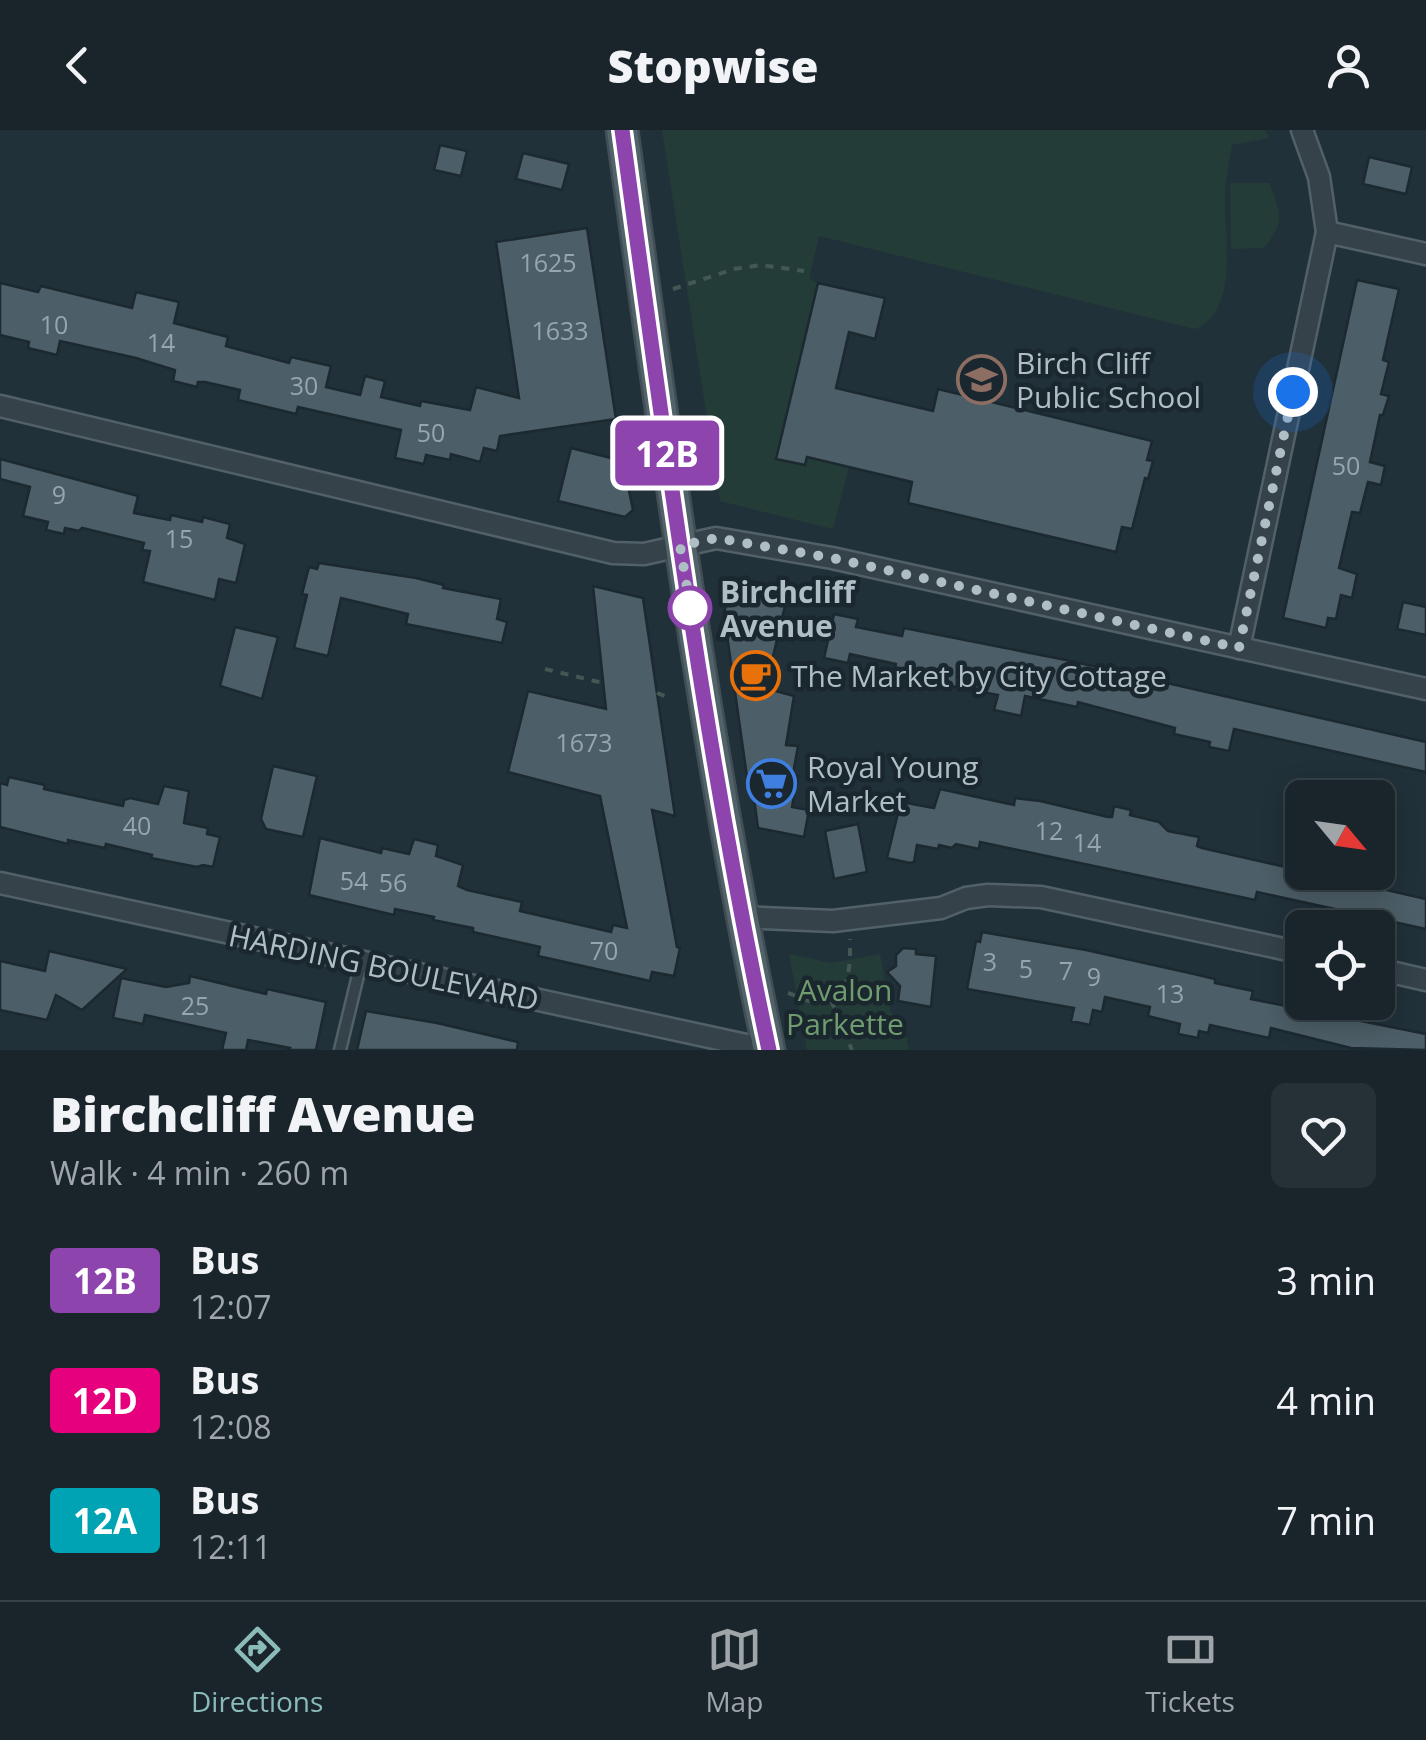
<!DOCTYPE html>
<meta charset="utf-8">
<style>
body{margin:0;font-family:"Open Sans",sans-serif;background:#263137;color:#f1f3f6;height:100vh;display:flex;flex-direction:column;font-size:38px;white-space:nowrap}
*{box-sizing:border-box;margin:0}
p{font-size:32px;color:#9fa5a9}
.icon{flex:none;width:55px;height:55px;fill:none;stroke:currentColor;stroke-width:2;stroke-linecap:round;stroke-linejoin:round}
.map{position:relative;height:920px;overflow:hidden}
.side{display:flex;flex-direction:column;background:#19252b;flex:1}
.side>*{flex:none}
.badge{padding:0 20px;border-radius:8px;font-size:35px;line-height:65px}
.needle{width:65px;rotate:119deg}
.buttons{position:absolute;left:1285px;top:650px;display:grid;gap:20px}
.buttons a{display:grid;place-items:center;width:110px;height:110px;border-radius:15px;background:#19252b;box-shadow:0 5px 25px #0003,0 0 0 2px #374247;font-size:50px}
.you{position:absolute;width:50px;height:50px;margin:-25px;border:8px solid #fff;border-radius:50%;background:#1a73e8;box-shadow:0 0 0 15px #1a73e833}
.map>.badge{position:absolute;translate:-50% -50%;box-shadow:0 0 0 5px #fff}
.round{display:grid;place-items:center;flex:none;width:105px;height:105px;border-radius:15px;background:#263137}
.headline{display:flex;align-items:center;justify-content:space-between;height:170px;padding:0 50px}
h1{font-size:48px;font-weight:800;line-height:75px}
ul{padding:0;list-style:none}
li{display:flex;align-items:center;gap:30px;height:120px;padding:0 50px}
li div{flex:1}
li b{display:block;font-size:38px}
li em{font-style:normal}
li .badge{min-width:110px;font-weight:700;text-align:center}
header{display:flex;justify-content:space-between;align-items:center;height:130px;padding:0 50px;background:#19252b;font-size:45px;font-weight:800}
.tabs{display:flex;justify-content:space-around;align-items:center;height:140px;border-top:2px solid #374247;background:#19252b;font-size:28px;color:#9fa5a9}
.tabs a{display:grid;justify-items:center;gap:5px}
.tabs .active{color:#8bbbb9}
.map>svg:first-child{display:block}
.green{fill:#243c38}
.building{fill:#4c5e67;stroke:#1c2930;stroke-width:2.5}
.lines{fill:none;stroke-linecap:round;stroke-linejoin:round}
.service-casing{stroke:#526067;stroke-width:15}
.minor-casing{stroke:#526067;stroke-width:25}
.primary-casing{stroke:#414e55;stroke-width:35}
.path{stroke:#435855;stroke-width:4;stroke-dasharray:8 8;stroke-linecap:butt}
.service{stroke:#354249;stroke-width:10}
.minor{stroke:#354249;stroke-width:20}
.primary{stroke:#526269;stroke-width:30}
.line-casing{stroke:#fff;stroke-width:22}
.line{stroke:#8e44ad;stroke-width:15}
.walk{stroke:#afbdc5;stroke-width:10;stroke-dasharray:0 18}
.stop-dot{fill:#fff;stroke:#8e44ad;stroke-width:5}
.labels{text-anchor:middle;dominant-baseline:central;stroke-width:9;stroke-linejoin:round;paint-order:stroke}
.number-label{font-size:25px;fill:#96a5ae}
.poi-label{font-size:30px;fill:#afbdc5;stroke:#1a272e;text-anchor:start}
.stop-label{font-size:30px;font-weight:bold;fill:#afbdc5;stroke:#1a272e;text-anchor:start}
.street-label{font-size:30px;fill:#afbdc5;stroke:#1a272e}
.park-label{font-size:30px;fill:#709b6f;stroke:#1a272e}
</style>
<header><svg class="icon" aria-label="back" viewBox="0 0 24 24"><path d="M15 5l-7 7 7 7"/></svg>Stopwise<svg class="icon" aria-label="person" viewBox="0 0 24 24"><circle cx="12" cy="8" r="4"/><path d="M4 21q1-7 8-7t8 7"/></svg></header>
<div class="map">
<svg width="1426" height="920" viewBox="0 0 1426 920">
<rect width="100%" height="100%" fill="#213139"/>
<g class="green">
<path d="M662,0H1265L1269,8L1232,15C1230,30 1226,46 1225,62C1223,101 1241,181 1195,199L819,106L809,149L819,153L777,328L804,335L807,324L849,337L833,399L720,371Z"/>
<path d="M1230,53H1269C1281,83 1286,94 1263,118L1231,119Z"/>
<polygon points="789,824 831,833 880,824 891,883 902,886 909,920 807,920"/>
</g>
<g class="building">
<polygon points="440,15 467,21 461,46 434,40"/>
<polygon points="523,23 569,34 562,60 516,49"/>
<polygon points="1369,27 1412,37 1406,64 1363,54"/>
<polygon points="587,98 616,289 500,306 497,321 484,318 480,332 451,324 450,330 426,325 424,334 395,328 401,300 298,277 296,284 238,270 240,260 205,252 198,252 197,257 173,251 175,240 136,228 60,211 57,225 28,218 29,212 0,205 0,153 38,162 41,156 132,178 136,162 179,172 174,193 228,207 226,216 289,233 291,227 331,236 326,257 360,265 365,246 385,251 381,267 420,276 421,271 470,280 476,257 519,268 496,112"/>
<polygon points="1357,150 1399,159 1383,230 1389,232 1381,264 1389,266 1383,285 1380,285 1370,332 1385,336 1381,355 1368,352 1360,383 1352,382 1339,438 1357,444 1352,468 1341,465 1336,489 1328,488 1326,498 1283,488"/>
<polygon points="818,153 885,168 875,209 849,202 836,258 933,281 938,259 1152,311 1147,330 1153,331 1148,349 1145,348 1132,399 1122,397 1116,422 908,373 912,352 807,327 805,335 776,329"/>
<polygon points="571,318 623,331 633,380 625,387 558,371"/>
<polygon points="0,329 138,366 134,383 170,390 171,385 202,392 203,387 230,394 227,408 245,414 236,453 219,449 215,470 143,452 150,421 142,420 144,413 82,398 79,401 65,398 64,404 46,400 48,392 23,386 30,357 0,349"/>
<polygon points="319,433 416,448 444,455 443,458 501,469 497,489 507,492 502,513 406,494 408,484 341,468 328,526 294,518 307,465 302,464 309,437 317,439"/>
<polygon points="732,447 789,459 771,535 780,538 776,561 794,566 786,615 798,616 793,644 798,646 792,677 809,680 804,707 758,698 753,661 749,661 724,484"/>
<polygon points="593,456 643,468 675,686 652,680 677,817 680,818 674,846 652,842 650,851 538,826 540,817 473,802 473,798 433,790 434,787 395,779 394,785 309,765 320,708 381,723 382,718 409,724 414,709 438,715 436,726 463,735 458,756 467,760 522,772 520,781 611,802 613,795 627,798 600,666 508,642 528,561 606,579"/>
<polygon points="1403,472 1426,477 1426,505 1397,499"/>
<polygon points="834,484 858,489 856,497 902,506 904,498 1066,530 1426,612 1426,642 1234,599 1229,621 1209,617 1210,612 1174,604 1175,598 1078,572 1077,577 1025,566 1021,586 994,580 998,565 893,545 896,534 850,524 848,533 824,528"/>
<polygon points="235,497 278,507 262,569 220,556"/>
<polygon points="273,636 317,646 303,707 266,699 261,689"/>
<polygon points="9,647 45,655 44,659 123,676 124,670 130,668 158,674 164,656 189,661 184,693 208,698 207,704 220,707 213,737 203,735 197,737 151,728 152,725 106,714 105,718 68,710 68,714 0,697 0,653 7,655"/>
<polygon points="940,659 1014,675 1015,668 1040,671 1108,687 1112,687 1114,676 1131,680 1130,685 1159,692 1168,701 1199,707 1197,716 1202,718 1426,769 1426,799 1257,762 1255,770 980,712 979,719 956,714 952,718 939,715 938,719 917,715 914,732 910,733 887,728 898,683 904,685 907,673 934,678"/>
<polygon points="858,694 867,742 834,749 825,701"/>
<polygon points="982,802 1086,820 1194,844 1215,849 1215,853 1253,861 1251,869 1426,904 1426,920 1351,918 1271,898 1269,908 1210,895 1208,903 1199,901 1198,908 1178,904 1180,894 1148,886 1150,877 1105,867 1102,882 1093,880 1090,895 1071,891 1074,878 967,859 976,811 980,812"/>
<polygon points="903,818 916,819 916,824 936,826 931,877 898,871 900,856 887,842 896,836 896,825"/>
<polygon points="49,821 127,839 82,880 56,865 47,890 0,880 0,831 45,841"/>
<polygon points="190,846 266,864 267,859 326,872 316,920 289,920 290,918 248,910 246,920 222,920 226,903 145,885 143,894 113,888 121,848 166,857 189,853"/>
<polygon points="366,881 437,893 518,912 517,920 357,920"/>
</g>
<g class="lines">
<defs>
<polyline id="service" points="340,920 361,833"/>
<g id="minor">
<polyline points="1327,102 1426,124"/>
<polyline points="0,276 613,423 644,424 716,408 832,428 1426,559"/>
<polyline points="1239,518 1327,102 1319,47 1302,0"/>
<polyline points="0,753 769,920"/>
<polyline points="741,787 833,791 941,778 966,768 988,765 1041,767 1302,823"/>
<polyline points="1378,839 1426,850"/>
</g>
<path id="primary" d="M622,0C665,307 705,616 769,920"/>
</defs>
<use href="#service" class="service-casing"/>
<use href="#minor" class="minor-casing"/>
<use href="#primary" class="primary-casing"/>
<g class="path">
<polyline points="673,159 734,139 761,135 804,141"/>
<polyline points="545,539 603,553"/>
<polyline points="657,563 667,567"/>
<path d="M788,863C800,867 815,876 827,872C852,866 850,828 850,809"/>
<polyline points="831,870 852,920"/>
</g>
<use href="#service" class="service"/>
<use href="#minor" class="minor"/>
<use href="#primary" class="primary"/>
</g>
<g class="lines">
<defs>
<path id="line" d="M622,0C664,307 704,616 769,920"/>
</defs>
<use href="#line" class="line-casing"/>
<use href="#line" class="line"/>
<polyline class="walk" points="690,478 693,493 680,416 716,408 832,428 1239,518 1293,262"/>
</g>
<defs>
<symbol id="school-ring" viewBox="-11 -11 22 22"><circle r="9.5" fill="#1a272e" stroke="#8d6e63" stroke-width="1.5"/><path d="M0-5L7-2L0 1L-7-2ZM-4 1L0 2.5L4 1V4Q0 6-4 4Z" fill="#8d6e63"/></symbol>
<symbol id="cafe-ring" viewBox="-11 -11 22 22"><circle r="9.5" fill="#1a272e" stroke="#e8710a" stroke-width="1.5"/><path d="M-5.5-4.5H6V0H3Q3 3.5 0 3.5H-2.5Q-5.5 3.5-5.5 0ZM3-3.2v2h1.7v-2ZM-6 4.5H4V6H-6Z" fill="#e8710a"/></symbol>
<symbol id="supermarket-ring" viewBox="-11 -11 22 22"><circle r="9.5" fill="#1a272e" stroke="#3f7fe0" stroke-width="1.5"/><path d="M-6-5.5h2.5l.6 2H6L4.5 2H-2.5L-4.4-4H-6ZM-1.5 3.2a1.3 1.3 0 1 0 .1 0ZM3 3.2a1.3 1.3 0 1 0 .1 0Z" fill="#3f7fe0"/></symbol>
</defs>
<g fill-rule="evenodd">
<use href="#school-ring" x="954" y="222" width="55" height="55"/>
<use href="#cafe-ring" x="728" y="518" width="55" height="55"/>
<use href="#supermarket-ring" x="744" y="626" width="55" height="55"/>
</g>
<circle class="stop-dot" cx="690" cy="478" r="20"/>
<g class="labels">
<g class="number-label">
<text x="548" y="132">1625</text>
<text x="54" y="194">10</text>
<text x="560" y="200">1633</text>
<text x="161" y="212">14</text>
<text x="304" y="255">30</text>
<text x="431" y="302">50</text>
<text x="1346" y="335">50</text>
<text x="59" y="364">9</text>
<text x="179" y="408">15</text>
<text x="584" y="612">1673</text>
<text x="137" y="695">40</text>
<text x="1049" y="700">12</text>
<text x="1087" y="712">14</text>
<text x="354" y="750">54</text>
<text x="393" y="752">56</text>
<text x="604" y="820">70</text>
<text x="990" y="831">3</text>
<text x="1026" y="838">5</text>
<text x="1066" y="840">7</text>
<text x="1094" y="846">9</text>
<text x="1170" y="863">13</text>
<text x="195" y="875">25</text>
</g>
<g class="poi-label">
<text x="1016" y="232">Birch Cliff<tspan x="1016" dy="34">Public School</tspan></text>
<text x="791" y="545">The Market by City Cottage</text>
<text x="807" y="636">Royal Young<tspan x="807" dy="34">Market</tspan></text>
</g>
<g class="stop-label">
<text x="720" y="461">Birchcliff<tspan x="720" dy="34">Avenue</tspan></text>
</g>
<g class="street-label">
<text transform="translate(384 837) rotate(12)">HARDING BOULEVARD</text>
</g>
<g class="park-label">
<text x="845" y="859">Avalon<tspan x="845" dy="34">Parkette</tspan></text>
</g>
</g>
</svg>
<div class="buttons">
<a><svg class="needle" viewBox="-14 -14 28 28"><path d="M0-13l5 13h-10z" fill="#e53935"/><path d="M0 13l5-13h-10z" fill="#9fa5a9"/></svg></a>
<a><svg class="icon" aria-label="locate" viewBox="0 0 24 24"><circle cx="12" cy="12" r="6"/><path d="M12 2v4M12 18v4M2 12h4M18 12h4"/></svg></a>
</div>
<div class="you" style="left:1293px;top:262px"></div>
<b class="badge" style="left:667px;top:323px;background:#8e44ad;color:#fff">12B</b>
</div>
<section class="side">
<div class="headline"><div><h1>Birchcliff Avenue</h1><p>Walk · 4 min · 260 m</p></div><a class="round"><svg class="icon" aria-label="heart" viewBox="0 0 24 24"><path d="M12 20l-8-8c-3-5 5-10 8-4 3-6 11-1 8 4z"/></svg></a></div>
<ul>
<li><span class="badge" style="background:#8e44ad;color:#fff">12B</span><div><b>Bus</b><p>12:07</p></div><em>3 min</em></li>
<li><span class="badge" style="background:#e6007e;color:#fff">12D</span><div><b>Bus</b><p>12:08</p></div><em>4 min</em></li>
<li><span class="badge" style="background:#00a3b4;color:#fff">12A</span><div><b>Bus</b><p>12:11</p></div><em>7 min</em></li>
</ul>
</section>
<nav class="tabs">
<a class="active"><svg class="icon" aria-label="directions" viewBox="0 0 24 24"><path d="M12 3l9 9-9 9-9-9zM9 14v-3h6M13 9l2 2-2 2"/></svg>Directions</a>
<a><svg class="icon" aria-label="map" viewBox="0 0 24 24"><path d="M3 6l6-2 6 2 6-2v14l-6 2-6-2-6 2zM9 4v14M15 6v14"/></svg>Map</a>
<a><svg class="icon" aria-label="tickets" viewBox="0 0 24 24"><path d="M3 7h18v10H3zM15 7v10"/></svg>Tickets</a>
</nav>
